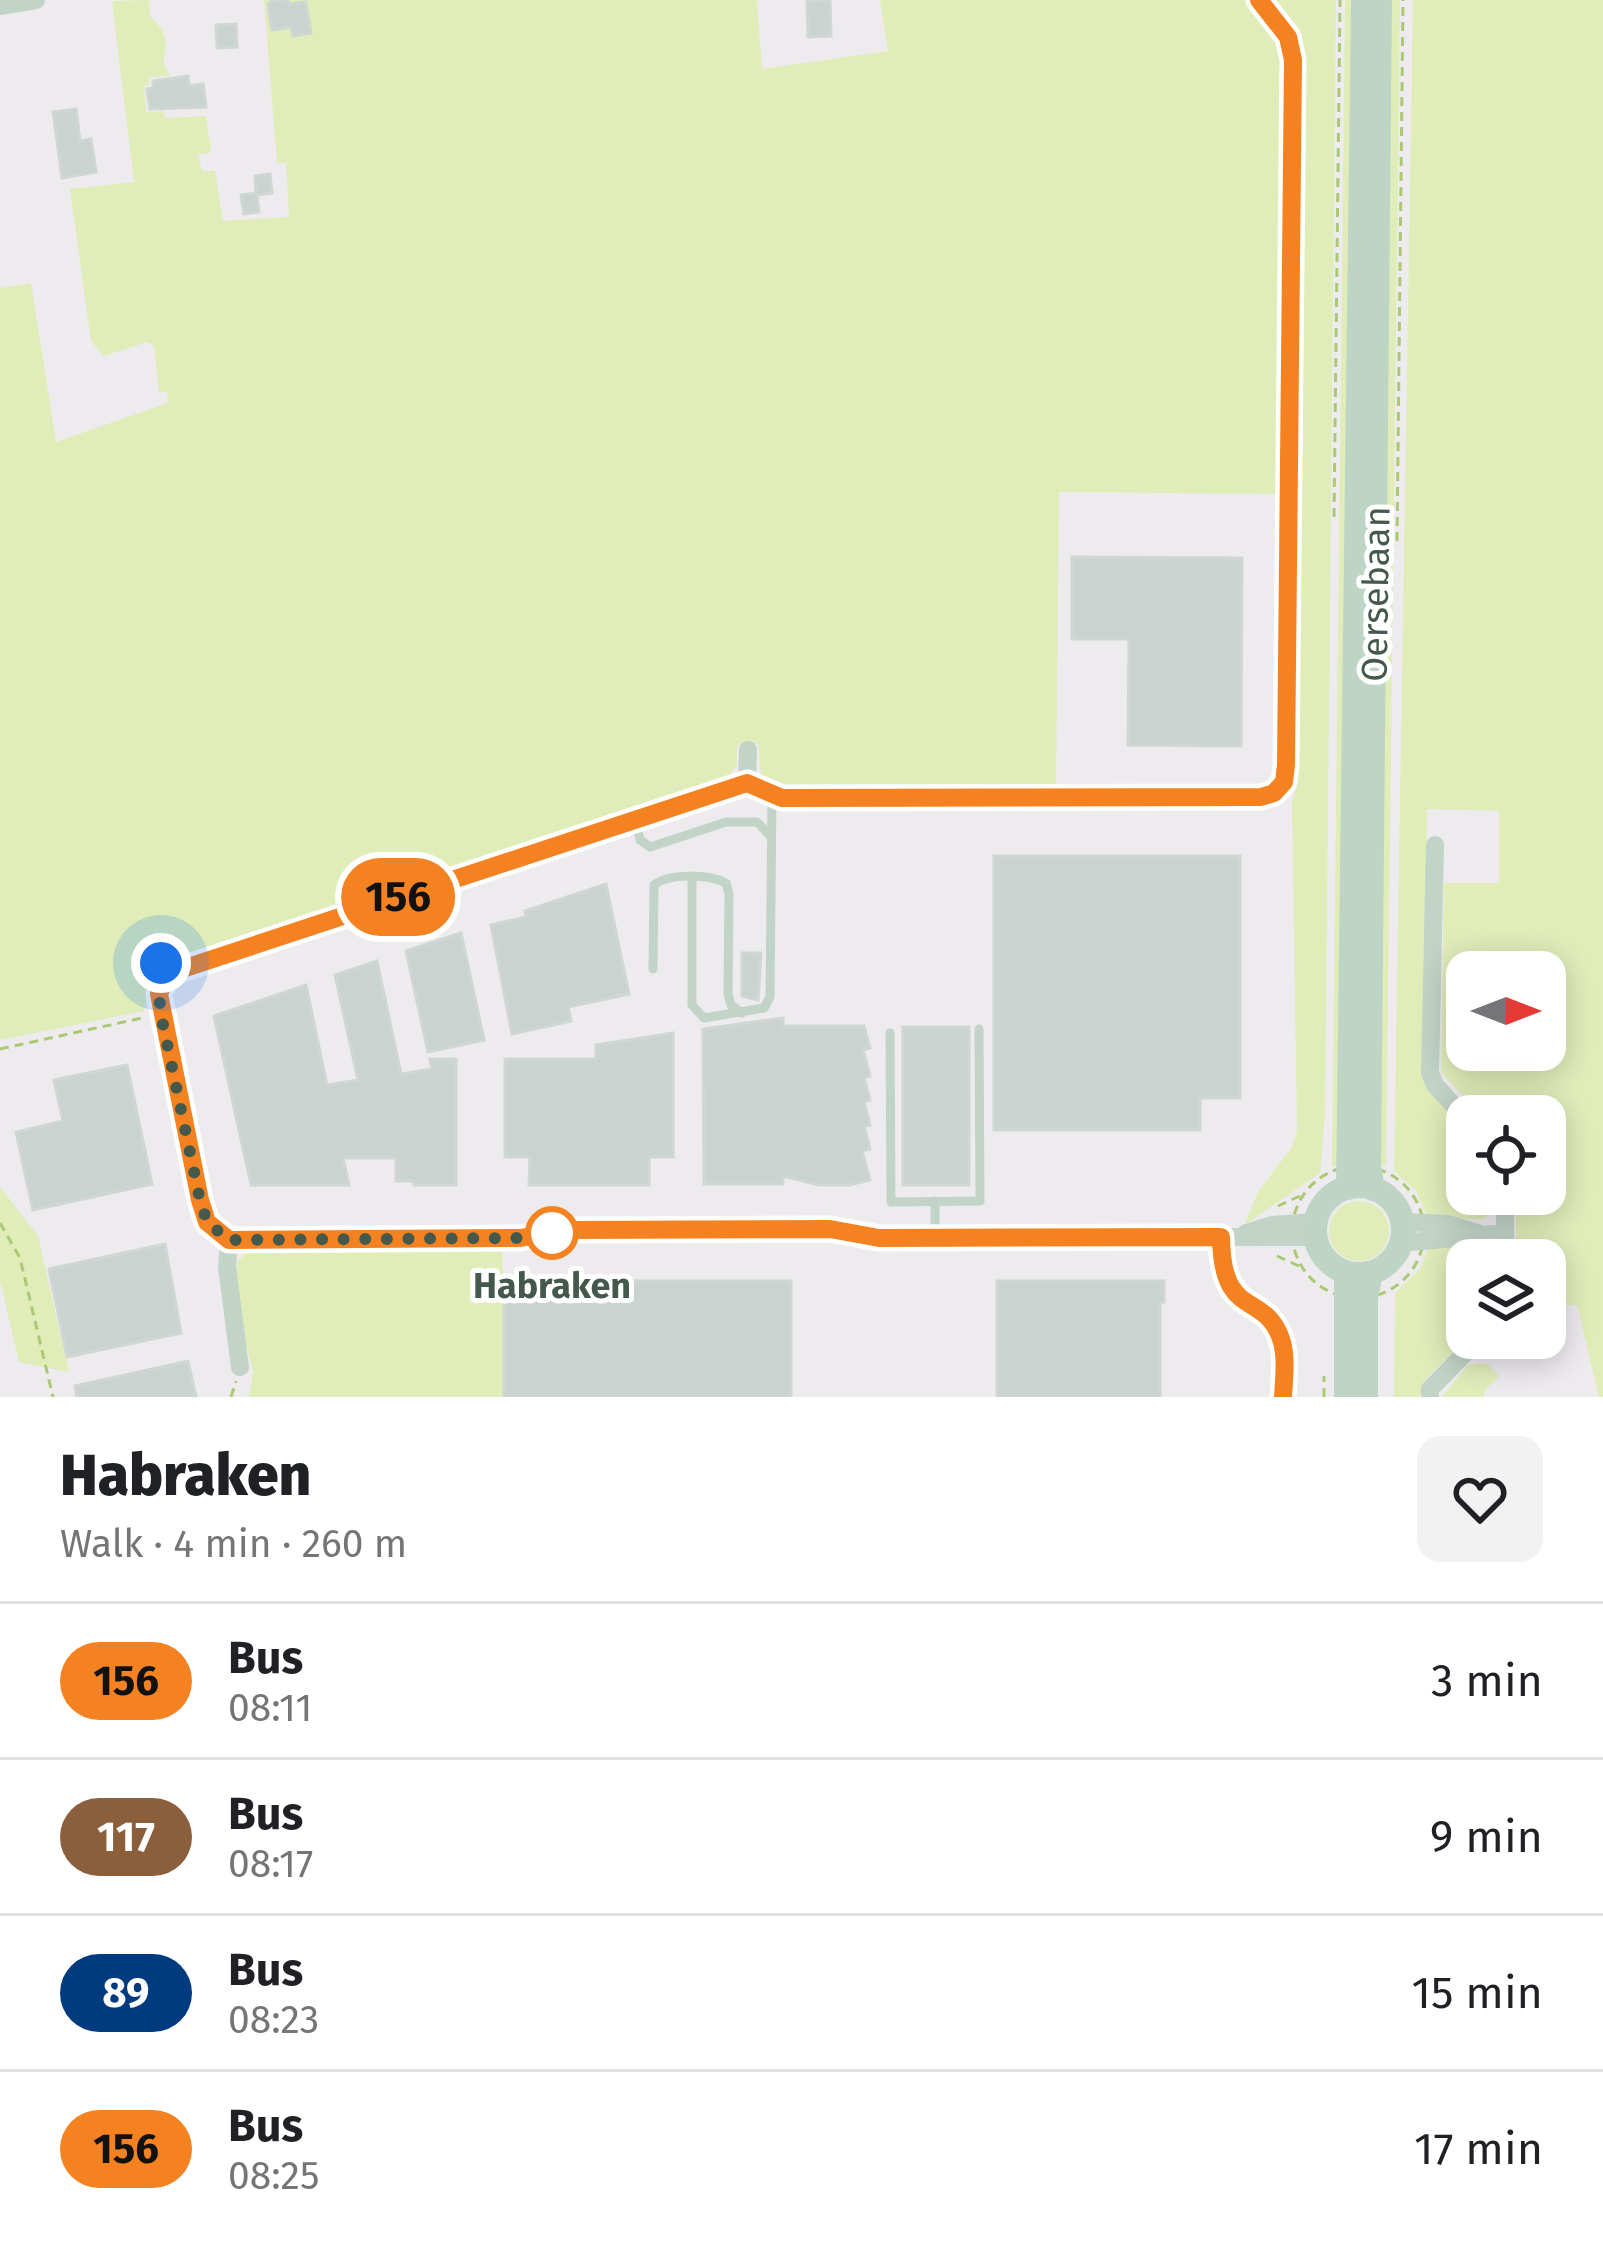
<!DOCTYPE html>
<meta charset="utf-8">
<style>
body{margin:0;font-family:"Fira Sans",sans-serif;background:#f2f2f2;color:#202124;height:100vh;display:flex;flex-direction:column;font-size:45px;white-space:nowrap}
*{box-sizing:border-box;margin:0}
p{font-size:39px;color:#757577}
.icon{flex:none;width:66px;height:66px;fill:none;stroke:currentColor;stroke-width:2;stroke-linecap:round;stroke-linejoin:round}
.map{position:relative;height:1397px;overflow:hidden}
.panel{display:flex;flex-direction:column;background:#fff;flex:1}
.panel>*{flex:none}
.badge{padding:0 24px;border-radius:39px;font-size:42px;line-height:78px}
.needle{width:78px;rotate:90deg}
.tools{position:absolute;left:1446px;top:951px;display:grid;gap:24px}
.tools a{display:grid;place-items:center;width:120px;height:120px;border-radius:24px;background:#fff;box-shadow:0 6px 30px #0003;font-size:60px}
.you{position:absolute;width:60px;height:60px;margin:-30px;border:9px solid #fff;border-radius:50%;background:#1a73e8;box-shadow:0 0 0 18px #1a73e833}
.map>.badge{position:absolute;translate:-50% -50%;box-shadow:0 0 0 6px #fff}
.round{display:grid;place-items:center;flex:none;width:126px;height:126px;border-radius:24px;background:#f2f2f2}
.head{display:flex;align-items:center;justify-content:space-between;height:204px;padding:0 60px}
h1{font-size:57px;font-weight:800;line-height:90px}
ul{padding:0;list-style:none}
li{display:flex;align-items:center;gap:36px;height:156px;padding:0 60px;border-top:3px solid #e0e0e0}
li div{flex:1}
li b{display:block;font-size:45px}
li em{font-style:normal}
li .badge{min-width:132px;font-weight:700;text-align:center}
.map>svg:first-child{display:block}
.green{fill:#e0edb9;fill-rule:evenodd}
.building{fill:#cad3cf;stroke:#cfd7d4;stroke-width:3}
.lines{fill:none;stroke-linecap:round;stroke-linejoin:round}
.path{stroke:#aac972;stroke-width:3;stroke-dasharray:9 6;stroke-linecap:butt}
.service{stroke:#c2d3c7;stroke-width:9}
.minor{stroke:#c2d3c7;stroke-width:18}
.secondary{stroke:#bed5c6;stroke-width:24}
.line-casing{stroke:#fff;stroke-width:27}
.line{stroke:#f58220;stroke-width:18}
.walk{stroke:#44584b;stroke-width:12;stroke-dasharray:0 21.6}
.stop-dot{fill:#fff;stroke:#f58220;stroke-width:6}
.labels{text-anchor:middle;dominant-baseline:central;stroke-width:10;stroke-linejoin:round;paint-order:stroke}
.street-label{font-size:36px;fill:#44584b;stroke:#fff}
.stop-label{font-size:36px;font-weight:bold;fill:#44584b;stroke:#fff}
</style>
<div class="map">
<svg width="1603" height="1397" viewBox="0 0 1603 1397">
<rect width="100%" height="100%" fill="#eeebee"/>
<g class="green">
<path d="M149,0L150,16C166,32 169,40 163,62L170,76L149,77V85L144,86L146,112L163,111L165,118L206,116L211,152L198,155L202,171H215L223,221L289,217L286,163H277L264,0H757L762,69L888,51L880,0H1249L1280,41L1285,60L1280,494L1059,492L1056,789H778L761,776L758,744L737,745V766L726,778L191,959C175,961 169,955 160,942L143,946L151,978L144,1011L0,1040V288L31,283L56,442L168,403L167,392H159L154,346L147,342L104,356L91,341L70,189L134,182L112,1Z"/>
<path d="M1272,0H1336L1325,1115L1320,1173C1295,1191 1269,1207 1244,1226L1258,1192L1292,1147L1297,1131L1292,801L1296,789L1303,59L1298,35Z"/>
<polygon points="1345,0 1358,0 1348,1162 1332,1167"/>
<polygon points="1386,0 1400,0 1386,1166 1375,1164"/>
<path d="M1413,0H1603V1397H1599L1577,1305L1545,1304V1260H1516V1194H1545V1116H1481L1441,1072L1444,883H1499V811L1427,809L1424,1061L1429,1088L1467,1129V1194H1496L1494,1211L1484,1219H1428L1416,1191L1394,1171ZM1467,972H1545V1050H1467Z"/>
<polygon points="0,1187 38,1236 69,1372 19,1362 0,1281"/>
<circle cx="1359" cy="1231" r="30"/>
<polygon points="253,1246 502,1249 508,1397 249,1397 253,1372 244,1335 236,1273 237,1262"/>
<polygon points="1480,1246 1489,1251 1494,1260 1467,1260 1467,1337 1424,1381 1420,1397 1394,1397 1395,1293 1420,1269 1429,1247"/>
<polygon points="1486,1363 1499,1376 1484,1391 1484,1397 1442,1397 1468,1365"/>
</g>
<g class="building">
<polygon points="273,0 288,1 289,4 306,2 311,33 293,36 291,27 272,30 268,4"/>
<polygon points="822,0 830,0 831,36 808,37 807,1"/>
<polygon points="236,24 237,47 217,48 216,25"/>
<polygon points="188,76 189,86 203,84 206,107 150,109 147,89 153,88 153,81"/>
<polygon points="76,109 80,141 91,139 96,172 62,178 53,112"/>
<polygon points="270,174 272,193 257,195 259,212 244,214 241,195 256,193 255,176"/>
<polygon points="1072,557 1242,558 1241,746 1128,745 1129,639 1072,639"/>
<polygon points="994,856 1240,856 1240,1098 1200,1098 1200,1130 994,1130"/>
<polygon points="606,884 629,994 568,1007 571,1021 512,1034 491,925 526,917 525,911"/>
<polygon points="461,933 484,1040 428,1052 406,951"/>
<polygon points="742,953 761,953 758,1000 742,996"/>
<polygon points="377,961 401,1074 432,1069 430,1059 456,1059 456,1185 414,1185 414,1181 396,1181 396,1158 343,1158 349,1185 251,1185 214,1016 306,985 327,1085 358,1080 335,975"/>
<polygon points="783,1018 783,1026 864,1026 870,1048 863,1050 870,1076 864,1077 870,1100 864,1102 870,1125 864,1126 870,1149 862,1151 870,1180 849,1185 819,1185 783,1176 783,1184 704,1184 703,1029"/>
<rect x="903" y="1027" width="66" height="158"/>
<polygon points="673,1033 673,1157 649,1157 649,1185 529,1185 530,1157 505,1157 505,1059 596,1059 596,1045"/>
<polygon points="127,1065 152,1184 33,1210 16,1132 63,1121 54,1080"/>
<polygon points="165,1244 181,1333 67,1357 49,1269"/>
<polygon points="614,1281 791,1281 791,1397 504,1397 504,1286 614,1287"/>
<polygon points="997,1281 1164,1281 1164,1302 1160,1302 1160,1397 997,1397"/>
<polygon points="188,1361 196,1397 77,1397 75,1386"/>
</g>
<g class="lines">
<g class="path">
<polyline points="1334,517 1340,0"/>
<polyline points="1397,541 1403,0"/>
<polyline points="0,1049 142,1018"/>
<circle cx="1358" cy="1232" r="66"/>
<polyline points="1278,1206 1302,1195"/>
<polyline points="0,1223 20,1258 53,1397"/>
<polyline points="1277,1256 1301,1267"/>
<polyline points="231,1397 236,1381"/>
<polyline points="1324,1397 1324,1376"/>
</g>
<g class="service">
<polyline points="636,821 640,840 650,847 726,822 757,822 771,837"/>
<polyline points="692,878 692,1005 704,1018 764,1008 770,997 772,794"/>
<path d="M653,969L654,885C669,873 708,874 726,883L729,894L728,994L731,1005L742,1013"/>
<polyline points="890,1033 891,1202 980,1201 979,1029"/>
<polyline points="935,1201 935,1237"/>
</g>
<g class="minor">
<polyline points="0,6 36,0"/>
<polyline points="747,783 748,750"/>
<polyline points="1435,845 1430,1073 1435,1085 1467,1120"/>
<polyline points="154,946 167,974 159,994 161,1014 200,1200 207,1223 229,1240 521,1238 567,1230 830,1229 879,1238 1316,1237"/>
<polyline points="167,974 747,783 782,798 1261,797 1284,782 1286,765 1293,60 1288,37 1259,0"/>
<polyline points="1505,1194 1505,1260"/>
<polyline points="1403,1222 1448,1224 1478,1233"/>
<polyline points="1246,1233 1272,1225 1316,1222"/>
<path d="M1221,1236C1222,1322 1263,1290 1281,1339C1287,1356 1284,1379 1284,1397"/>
<polyline points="229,1240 227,1267 240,1367"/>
<path d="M1402,1242C1437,1242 1470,1233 1505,1234"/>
<polyline points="1430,1397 1430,1389 1480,1338"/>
</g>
<g class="secondary">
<circle cx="1359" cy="1230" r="44"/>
<polyline points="1348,1188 1363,0"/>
<polyline points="1373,1189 1369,1166 1380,0"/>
<polyline points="1346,1397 1346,1273"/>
<polyline points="1366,1397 1366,1298 1371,1273"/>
</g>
</g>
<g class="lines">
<defs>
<path id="line" d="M1259,0L1288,37L1293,60L1286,765L1284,782L1274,793L1261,797L782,798L747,783L167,974L159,994L200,1200L207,1222L229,1240L520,1238L567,1230L830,1229L879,1238L1221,1237C1222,1321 1264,1290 1281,1339C1287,1356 1284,1379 1283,1397"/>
</defs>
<use href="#line" class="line-casing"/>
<use href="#line" class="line"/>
<polyline class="walk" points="161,963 167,974 159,994 161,1015 200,1200 207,1222 229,1240 520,1238 567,1230 552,1233"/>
</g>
<circle class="stop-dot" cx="552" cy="1233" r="24"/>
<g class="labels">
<g class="street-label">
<text transform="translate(1376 594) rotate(-89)">Oersebaan</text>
</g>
<g class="stop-label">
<text x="552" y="1286">Habraken</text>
</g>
</g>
</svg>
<div class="tools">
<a><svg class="needle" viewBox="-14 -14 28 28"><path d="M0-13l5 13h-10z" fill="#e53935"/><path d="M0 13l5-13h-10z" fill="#757577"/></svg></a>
<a><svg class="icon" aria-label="locate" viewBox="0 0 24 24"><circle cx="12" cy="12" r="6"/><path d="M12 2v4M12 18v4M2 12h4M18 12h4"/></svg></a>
<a><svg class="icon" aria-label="layers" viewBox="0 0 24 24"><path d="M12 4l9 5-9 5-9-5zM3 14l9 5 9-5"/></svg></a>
</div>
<div class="you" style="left:161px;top:963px"></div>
<b class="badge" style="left:398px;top:897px;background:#f58220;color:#111">156</b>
</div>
<section class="panel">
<div class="head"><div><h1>Habraken</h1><p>Walk · 4 min · 260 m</p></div><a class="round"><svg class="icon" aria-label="heart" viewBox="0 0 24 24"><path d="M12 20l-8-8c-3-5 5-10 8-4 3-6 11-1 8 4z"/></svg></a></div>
<ul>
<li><span class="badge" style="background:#f58220;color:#111">156</span><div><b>Bus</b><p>08:11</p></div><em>3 min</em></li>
<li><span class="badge" style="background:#8b5e3c;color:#fff">117</span><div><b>Bus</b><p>08:17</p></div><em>9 min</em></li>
<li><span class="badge" style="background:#003b80;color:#fff">89</span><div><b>Bus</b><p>08:23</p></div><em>15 min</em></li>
<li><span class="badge" style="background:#f58220;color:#111">156</span><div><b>Bus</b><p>08:25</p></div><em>17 min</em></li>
</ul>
</section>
